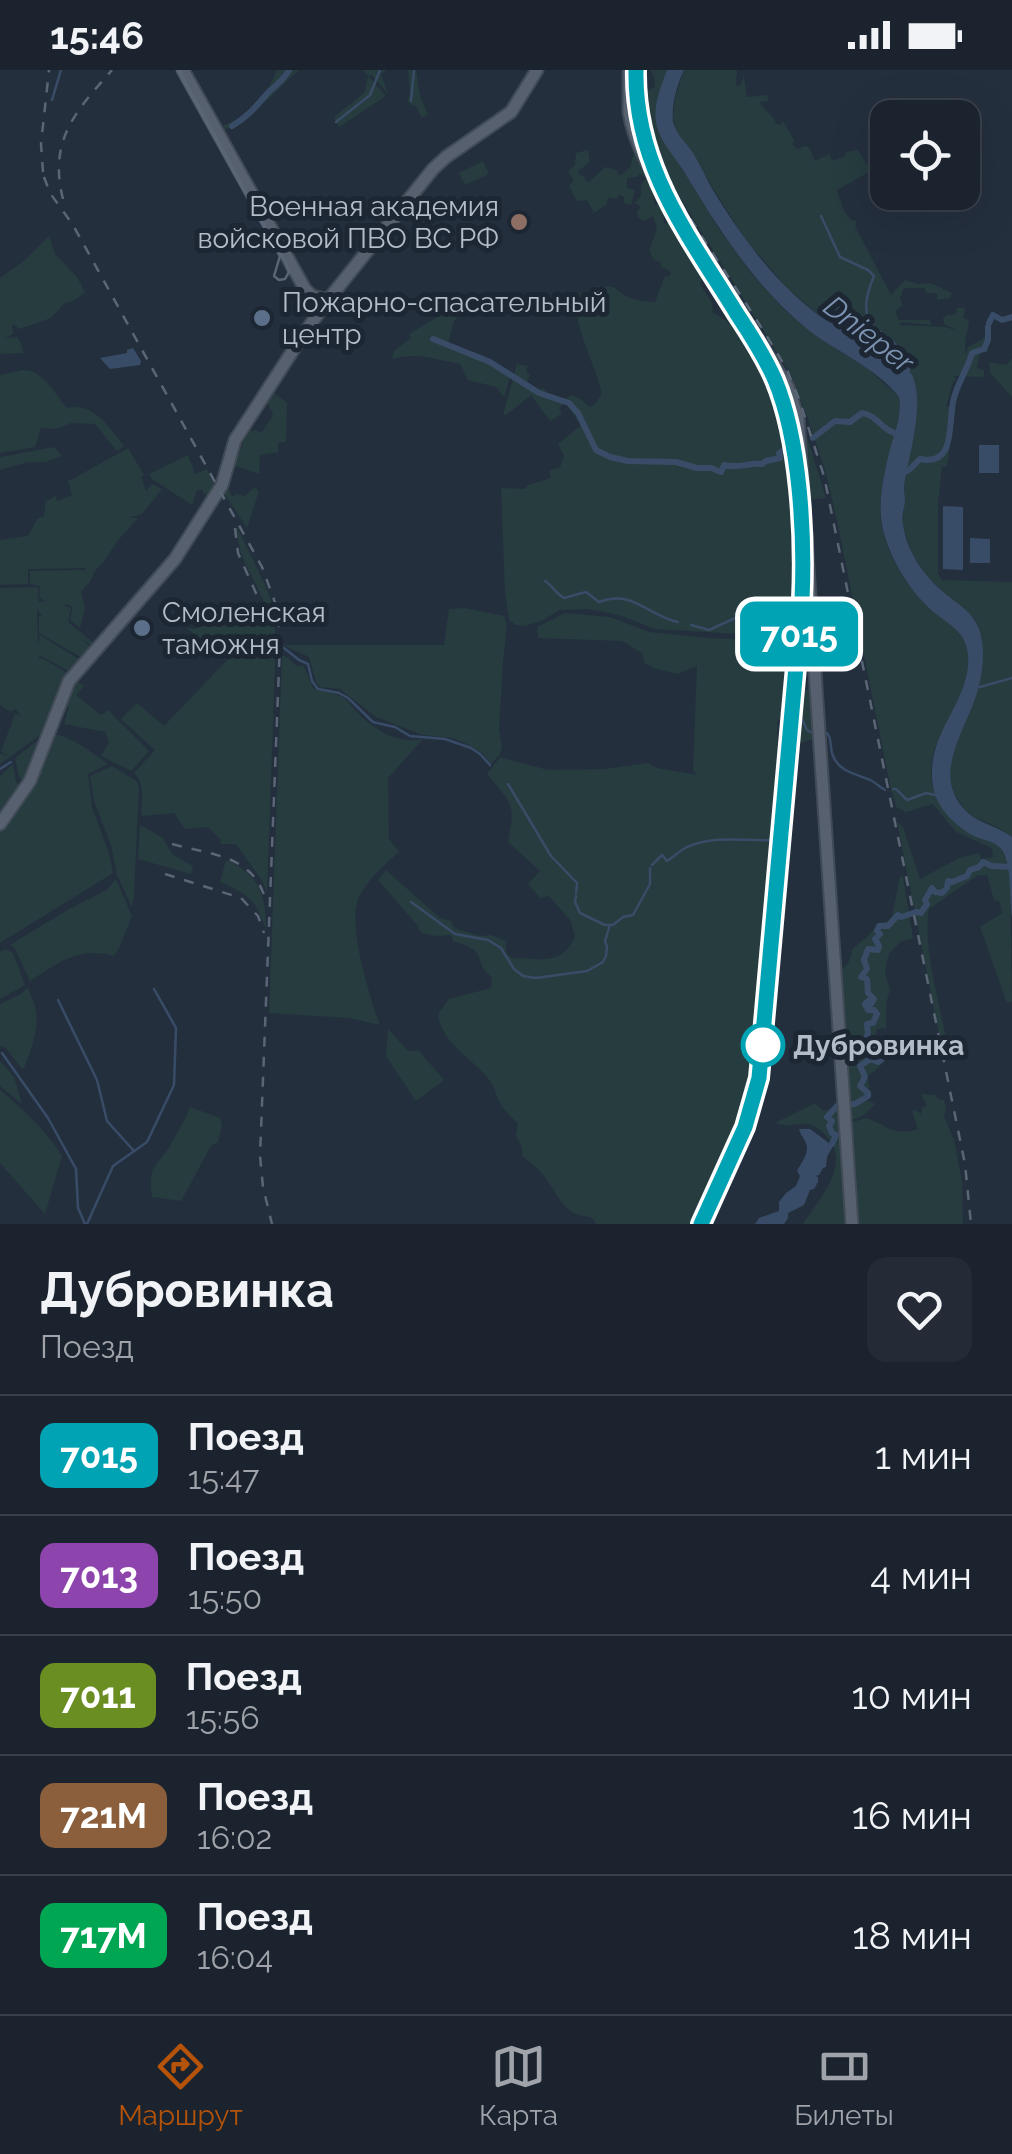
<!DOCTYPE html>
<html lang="ru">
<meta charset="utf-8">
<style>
body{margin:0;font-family:Raleway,sans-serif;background:#242b36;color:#f1f3f6;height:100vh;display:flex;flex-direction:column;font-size:38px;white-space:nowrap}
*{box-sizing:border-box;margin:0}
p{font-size:32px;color:#a0a4aa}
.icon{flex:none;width:55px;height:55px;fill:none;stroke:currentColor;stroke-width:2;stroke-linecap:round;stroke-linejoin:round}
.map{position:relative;height:1154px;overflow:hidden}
.details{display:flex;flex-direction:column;background:#1b232e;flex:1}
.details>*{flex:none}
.badge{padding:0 20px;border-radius:15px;font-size:35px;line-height:65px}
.controls{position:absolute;left:870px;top:30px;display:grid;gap:20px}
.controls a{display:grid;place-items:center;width:110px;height:110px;border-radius:20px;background:#1b232e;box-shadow:0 10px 40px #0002,0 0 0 2px #39404a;font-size:50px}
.map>.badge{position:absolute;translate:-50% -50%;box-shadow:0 0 0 5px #fff}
.round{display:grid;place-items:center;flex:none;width:105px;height:105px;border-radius:20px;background:#242b36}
.headline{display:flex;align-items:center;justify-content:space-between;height:170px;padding:0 40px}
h1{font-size:48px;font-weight:700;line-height:75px}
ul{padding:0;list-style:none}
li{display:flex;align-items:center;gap:30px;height:120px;padding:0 40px;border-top:2px solid #39404a}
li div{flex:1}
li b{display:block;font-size:38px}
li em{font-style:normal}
li .badge{min-width:110px;font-weight:700;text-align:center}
.status{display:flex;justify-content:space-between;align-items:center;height:70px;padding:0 50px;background:#1b232e;direction:ltr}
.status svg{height:28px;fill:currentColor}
.tabs{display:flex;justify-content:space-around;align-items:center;height:140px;border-top:2px solid #39404a;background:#1b232e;font-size:28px;color:#a0a4aa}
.tabs a{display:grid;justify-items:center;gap:5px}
.tabs .current{color:#b45309}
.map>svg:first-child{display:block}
.green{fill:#263c3f}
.water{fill:#394c67}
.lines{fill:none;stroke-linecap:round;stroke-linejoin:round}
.stream{stroke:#394c67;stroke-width:2.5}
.river{stroke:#394c67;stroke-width:6}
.major-casing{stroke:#414a57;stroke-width:15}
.major{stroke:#56606e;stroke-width:11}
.tram{stroke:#5a6575;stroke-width:2.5}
.rail{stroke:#5a6575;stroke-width:2.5;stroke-dasharray:10 10;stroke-linecap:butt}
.major-bridge-casing{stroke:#414a57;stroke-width:15;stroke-linecap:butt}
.major-bridge{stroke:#56606e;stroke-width:11}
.line-casing{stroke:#fff;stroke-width:22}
.line{stroke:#00a3b4;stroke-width:15}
.education-dot{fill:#8d6e63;stroke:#1d2633;stroke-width:4}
.service-dot{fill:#5c6f8a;stroke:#1d2633;stroke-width:4}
.stop-dot{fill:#fff;stroke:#00a3b4;stroke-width:5}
.labels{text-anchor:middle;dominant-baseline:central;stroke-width:10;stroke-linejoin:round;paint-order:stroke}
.poi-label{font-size:28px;fill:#b4bcc9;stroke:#1d2633;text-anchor:start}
.stop-label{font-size:28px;font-weight:bold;fill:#b4bcc9;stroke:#1d2633;text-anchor:start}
.water-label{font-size:30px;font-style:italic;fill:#7c92b1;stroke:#1d2633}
</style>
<div class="status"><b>15:46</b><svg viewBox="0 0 49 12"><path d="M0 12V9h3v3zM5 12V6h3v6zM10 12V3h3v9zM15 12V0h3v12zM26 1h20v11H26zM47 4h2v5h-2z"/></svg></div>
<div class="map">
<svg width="1012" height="1154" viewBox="0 0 1012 1154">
<rect width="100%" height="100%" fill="#242f3e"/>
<g class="green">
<path d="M277,0H299C273,23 255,46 224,60V55C251,46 266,26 277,0Z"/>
<polygon points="363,0 387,0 381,4 388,24 372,5 368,6 386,26 339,57 334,47 365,22 368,6"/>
<polygon points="408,0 416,0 420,26 428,44 422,48 416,36 411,35 407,30 410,25"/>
<path d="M650,0H667L657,31V58L719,159L751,203L788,243L825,272L868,299L899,327C902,345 895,362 891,379C883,408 875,439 885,469C893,493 907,515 925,533C940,550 964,557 968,583C975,632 918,669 934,720C939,737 957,757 973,765C982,769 993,770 1001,777C1008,785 1008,796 1010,806L1012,931L1007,933L980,857L1002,843L1000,832L994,830L987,805H978L929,839C922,875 939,930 946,968L940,969L897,752L903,757L920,809L959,788L979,783L981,789L993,787L992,778L956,762L933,734L906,742L897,738L891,720L838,455L826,403L807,346L791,305L664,102L649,65L642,26H646L649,20L655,17L654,6Z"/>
<path d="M684,0H737L736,15L740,16L744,6L747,27L768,25V31L760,32C763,42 775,44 775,53L780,55L783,51L795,72L792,74L797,79L805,76L809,77L815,91L829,84L832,91L845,86L846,82L858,80L871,101L837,120L844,141L851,150H855L857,153L855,156L891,225L905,210L918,214L930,213L952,223L950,228L937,230V223H926L925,218H904L900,229L903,235L895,241L899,250H930L931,255L901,252L900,255L946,257L960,262L944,254L943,248L947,245L956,244L957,238H965L963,248L969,250C968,263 963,271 966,285L968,277L984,268L987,256L989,258L988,282H980L977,298L984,300V307L954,306L956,310L953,312L946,336L953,338L956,336L947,396L942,397L938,433V504L942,510L1012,512V767L999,758L972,746L965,740L953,722L950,711V696L954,677L975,629L982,569L975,549L930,510L912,484L906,466L902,453L905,428L904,413L916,349V324L899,292L820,246L789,220L745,169L709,112L692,82L676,61L673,45L675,28Z"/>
<polygon points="954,30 960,47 928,47 925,41"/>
<path d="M588,80L590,92L578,101L579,105L584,106L586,112H589L605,97L617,100V104L621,105L630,97L634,82L657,118L653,128L655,135L658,134L665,146L663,153L674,154V163L679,162L704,204L700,214L712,233L713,243C732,251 739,264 750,281C786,338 789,385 793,451C795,485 796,518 796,552L754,565L655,559L619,545L589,539L560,540L541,551L525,556L516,555L509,550L505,522L501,418L525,419L528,415L551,408L549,401L560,397L564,386L558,374L581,355L565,333L559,338L562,344L550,351L531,325L506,345H503L517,294L528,296L526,301L530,305L527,313L537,320L543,318L554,329L568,328L571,325L581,329L590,337L596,333L602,323C593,289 574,258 575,222L586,225L590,223V218L598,216L602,220L605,216L614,217C625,229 640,231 655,232L665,206L669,207L671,202L661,197V193L653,189L649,180L657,159L653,146L644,151L638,147L637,141L641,137L635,133L641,125V115L646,108L640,104L637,107L627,108V118L635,120L631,135L624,133V127L619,125L617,129L609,127L606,135L594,143L587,130L577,131L569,116L574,111L568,101L575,95L576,83Z"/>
<polygon points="483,91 489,104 465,115 459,103"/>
<polygon points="49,166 55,184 77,207 85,222 75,230 64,234 51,248 20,259 12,254 13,264 5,268 18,267 24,283 0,284 0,208 24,191"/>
<path d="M454,237L457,250H454L448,274C459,279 471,280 482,285C491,289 505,299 511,304L504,327L496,317L468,310L460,294C431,289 422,282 392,289L394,281L411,268L409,264Z"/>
<polygon points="1012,288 1012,327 990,303 989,292 1007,295"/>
<path d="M24,300C45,301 54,324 67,338C93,332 109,357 124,376L117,381L95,354L71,353L56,359L41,358L35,377L0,383V305Z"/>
<polygon points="270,320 287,333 286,372 278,373 278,382 260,385 259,404 236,396 227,416 232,427 236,424 245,426 254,417 259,421 247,458 221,419 233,379 239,384 245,367 242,363 255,360 261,363 273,345 265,326"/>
<polygon points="799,341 826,428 807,430"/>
<polygon points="54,377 62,386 45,392 28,392 0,400 0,387"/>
<polygon points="128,378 144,405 141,407 146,421 152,414 162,419 142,444 128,448 138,448 119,469 102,494 96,499 90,512 81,521 85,538 80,558 70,550 73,537 65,534 65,536 71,538 68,552 95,574 93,576 80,568 94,579 84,589 39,563 39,546 42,546 37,539 38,576 40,565 82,591 72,603 39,585 39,589 42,588 69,604 62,617 55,614 62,619 59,625 56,625 58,627 48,653 42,655 45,657 39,666 0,694 0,684 9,686 1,682 10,657 13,657 11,655 15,643 21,647 16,639 11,642 0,635 0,518 38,517 38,531 46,532 39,527 40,516 30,514 30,501 85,500 85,498 28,499 28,514 0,515 0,470 28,466 37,449 44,446 46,431 56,426 57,431 72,425 68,410 71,410"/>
<polygon points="188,385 195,404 207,399 216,418 210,427 203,423 203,420 197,420 192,435 152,409 149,404"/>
<path d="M237,457L266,517L272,534L276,569L267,823L263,812L236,774H221L220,769L208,757L185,759L174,743L143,746L141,744C141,730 146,714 134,703L155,680L121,649L137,633L164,656L230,587L201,570L186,557L195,559L264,532C253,505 236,485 237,457Z"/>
<polygon points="464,538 504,546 507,555 503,592 499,660 502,676 500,684 491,694 482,683 465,673 452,668 423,665 376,647 340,619 320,617 316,612 309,587 282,575 444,575 449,539"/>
<path d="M565,543L610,547L649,562L708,568L749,570L782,557L796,556L789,637H785L783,647L777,652L778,686L772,822L754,1015L731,1081L696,1154H596L591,1147C564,1145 561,1130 547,1110C541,1100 531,1093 522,1086V1078L516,1065L518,1054C513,1048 506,1043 502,1036C496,1027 495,1016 487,1007C470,987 441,972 438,944L449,929L491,918L492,907C470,890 492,882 453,871L451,865L437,866L421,863L417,855L378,810L386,800L440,848L451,851L454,858L480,866L491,865L506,871V883L512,888C540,888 562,897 575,866L570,850L549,826L540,828L528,814L540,801L508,772C516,733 512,734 487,704L500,687L548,700L604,699L648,693L657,698L697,705L693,700L697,596L678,604L653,598L644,592L642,583L622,571L538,568L537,557Z"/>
<path d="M282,585L290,589L296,596H304L313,618C323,623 336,622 345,629C347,630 355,640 356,641C373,659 398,675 423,669L388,708L389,769L399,782C386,793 370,808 361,823C344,849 370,927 380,955L350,948L269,943Z"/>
<polygon points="73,608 84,616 76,625 101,645 108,640 149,681 131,701 101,686 109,672 105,662 64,654 69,637 61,633"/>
<polygon points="805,620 811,620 817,668 799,673 797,675 795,664 798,626"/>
<path d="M51,664C73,666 90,682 108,694L88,704L92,737L109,783L113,803L0,873V760L35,706Z"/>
<polygon points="42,667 26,713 19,707 15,688"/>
<polygon points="13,694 16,712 24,717 0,751 0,706"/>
<polygon points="112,696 135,710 139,716 134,824 132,837 117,805 111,775 94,731 90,706"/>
<polygon points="140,755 163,768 173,785 193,796 191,804 138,789"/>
<path d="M226,790C260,805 266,825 266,860C256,831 249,824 220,812Z"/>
<path d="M903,806L913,868L900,872L890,882L887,890L885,904L890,919L886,934V958L877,959L875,970L886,973C887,992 882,996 867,1007L870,1017L866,1019L870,1024L867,1030L875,1034C867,1042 860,1051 847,1049L839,902C848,896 851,889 852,879L867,867L879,853L888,851L892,846L900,807Z"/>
<path d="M116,809L132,846L119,878L114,886C79,876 58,893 30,911L14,877L10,875L69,839L107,820Z"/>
<polygon points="6,879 13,883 25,915 0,929 0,882"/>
<path d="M28,917C30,925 35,933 36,941C39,960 31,981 24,998L22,999L6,978L0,976V934L21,924Z"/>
<polygon points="388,959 408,981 419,981 444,1010 416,1031 386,986"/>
<polygon points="0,991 14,1007 22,1034 0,1016"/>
<path d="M0,1020C21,1037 48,1063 62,1086L45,1144L0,1093Z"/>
<path d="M921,1024L935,1025L938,1029L944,1030L946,1038L944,1046L954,1070L962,1111L963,1154H854L846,1051L853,1052L866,1048C888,1055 893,1067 918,1059L912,1041L915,1040L921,1044L922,1038L927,1036Z"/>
<path d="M815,1033L823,1041L842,1036L849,1154H803C819,1130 852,1094 827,1067C822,1061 815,1055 807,1054C794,1053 791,1058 775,1053Z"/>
<path d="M190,1037L220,1048L222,1056L218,1072L211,1076L181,1131L152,1127C151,1119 150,1110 152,1102C156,1092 166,1084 171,1074C177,1062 185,1051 190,1037Z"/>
</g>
<g class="water">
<path d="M667,0H684C677,15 671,35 673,51C676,65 686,72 693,83C700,94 705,106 711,117C739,163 773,211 817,244C837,259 903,289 912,305C925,332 910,381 905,410C903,417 905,424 905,432C904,440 901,446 903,454C906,479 922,503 940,519C955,533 974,541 980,562C986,582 982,610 975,629C962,666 932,707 966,741C979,754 998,756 1012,767V848C1009,827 1012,799 1003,781C996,771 986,771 976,767C957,758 936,738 933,716C924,663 972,632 968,585C966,558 942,552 926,535C908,517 894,494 886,470C875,440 883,409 890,379C895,362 902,345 899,327C877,298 834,281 806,258C753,214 718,158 683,100C675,87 663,75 658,60C651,40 660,19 667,0Z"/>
<polygon points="133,278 141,291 140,295 110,299 100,288 127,283 127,280"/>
<rect x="979" y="375" width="20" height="28"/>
<polygon points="943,436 963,437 963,500 943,499"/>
<polygon points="970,468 990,469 990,493 970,493"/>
<path d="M799,1059H810L833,1076L827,1087L826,1097L823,1098L819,1105L815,1106L818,1107V1112L814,1119L810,1120L804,1135L788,1143V1148L784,1154H755L759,1148L779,1141V1132L786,1123L796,1116L800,1106L797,1101C802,1091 811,1082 805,1071C803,1067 800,1064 799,1059Z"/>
</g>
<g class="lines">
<g class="stream">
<polyline points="52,30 61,0"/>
<polyline points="411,31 414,0"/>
<polyline points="336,52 370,25 380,0"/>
<path d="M821,146L840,187L868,200L874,206C846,271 901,254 909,301"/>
<path d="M545,511C553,516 556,524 564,528L586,522L599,532C634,519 647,546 678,552"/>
<polyline points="284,578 299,590 308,594 312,611 318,619 339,623 348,628 373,652 395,657 410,666 445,669 471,678 480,684 490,695"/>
<polyline points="980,617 1012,608"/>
<polyline points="781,642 801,647 807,660 813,663"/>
<path d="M821,663H827C833,671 829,677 833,686C840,703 858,704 872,711C877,714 881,718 885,720"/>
<polyline points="0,699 11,692"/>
<polyline points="508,714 551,786 577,813 576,823"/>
<polyline points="893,719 896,719 907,730 926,723 939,726"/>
<path d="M652,795L662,785L667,791C674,787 679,781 687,777C717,764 746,772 777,770L779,765L791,624L793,548L782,544L766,547L742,545L709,560L691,555"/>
<polyline points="576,826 575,832 580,843 605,855 613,855 623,847 633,845 650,814 650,798"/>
<polyline points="411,832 455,864 488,870 501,878 514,899 523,906 536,908 587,901 603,892 606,886 607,877 605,871 610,855"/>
<polyline points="58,930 97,1010 107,1051 134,1081"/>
<polyline points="2,983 48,1048 76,1099 78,1138 85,1154"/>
<polyline points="87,1154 113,1096 147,1072 174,1015 176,958 154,919"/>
</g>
<g class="river">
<path d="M232,56C247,47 254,39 265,26C274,16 283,12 289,0"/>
<polyline points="989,253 993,245 1002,250 1012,247"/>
<path d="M433,269L490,292L539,323L569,333L578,343L596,380L610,387L628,391L676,392L697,398H711L721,402L724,395C740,399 750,392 762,394L766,391L780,388L779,383L788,378"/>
<path d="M813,368L835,351L850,352L862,343C878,345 883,363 900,364"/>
<path d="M900,404L909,400L920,389C958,397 947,350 954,328C958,312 968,298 972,283L984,279L988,270V257"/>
<polyline points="832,1074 836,1065 832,1063 829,1056 832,1051 827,1047 837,1036 855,1034 868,1026 868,1023 860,1016 865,1007 860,996 870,989 878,992 882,989 880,985 875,984 873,981 879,978 871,973 863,975 862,972 868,965 867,954 873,953 877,944 874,940 868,940 865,934 868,931 871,934 874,929 868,923 867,909 861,907 867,899 864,890 868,879 878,880 879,876 875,869 880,864 877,861 879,856 888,856 898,845 901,847 916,842 921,843 927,834 925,830 932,818 935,822 942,823 947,818 948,811 952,812 967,806 970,800 979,797 983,792 992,796 1012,797"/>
</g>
<defs>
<g id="major">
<polyline points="183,0 305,219 312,226 328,230"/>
<polyline points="629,0 629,42"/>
<polyline points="692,165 788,317 798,348 852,1154"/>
<polyline points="0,754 30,711 69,611 175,489 222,415 235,370 303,265 328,230 433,99 446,87 511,42 537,0"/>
</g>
</defs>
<use href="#major" class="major-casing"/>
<use href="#major" class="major"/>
<polyline class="tram" points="177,0 280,186 274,206 279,210 285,209 289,202 286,194 179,0"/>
<g class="rail">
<path d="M640,0C638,72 671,118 708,176C735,217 763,258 787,300L799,329L824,406L965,1094L971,1154"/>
<polyline points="43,102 41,74 49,0"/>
<polyline points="44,107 50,123 73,155 262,497 276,535 280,572 260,1086 263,1117 272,1154"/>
<path d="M63,129C48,70 76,41 112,0"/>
<polyline points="235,458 238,483 260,532"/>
<path d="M172,774C212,785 255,785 266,832"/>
<polyline points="165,804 241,828 258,846 264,863"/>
<path d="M699,1154L744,1056L758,1008L801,530C803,502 800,474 799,445C795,383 787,328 755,274"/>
</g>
<defs>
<path id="major-bridge" d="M629,42C636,87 669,127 692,165"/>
</defs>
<use href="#major-bridge" class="major-bridge-casing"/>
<use href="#major-bridge" class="major-bridge"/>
</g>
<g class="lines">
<defs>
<path id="line" d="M636,0C634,96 689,166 737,244C751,265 765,287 775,310C800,370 805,465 802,530L759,1008L745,1057L701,1154"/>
</defs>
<use href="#line" class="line-casing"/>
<use href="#line" class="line"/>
</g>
<circle class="education-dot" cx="519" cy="152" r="10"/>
<g class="service-dot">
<circle cx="262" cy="248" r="10"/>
<circle cx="142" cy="558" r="10"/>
</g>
<circle class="stop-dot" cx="763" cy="975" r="20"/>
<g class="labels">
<g class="poi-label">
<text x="499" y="136" text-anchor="end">Военная академия<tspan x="499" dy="32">войсковой ПВО ВС РФ</tspan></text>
<text x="282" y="232">Пожарно-спасательный<tspan x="282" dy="32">центр</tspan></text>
<text x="162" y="542">Смоленская<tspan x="162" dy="32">таможня</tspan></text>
</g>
<g class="stop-label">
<text x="793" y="975">Дубровинка</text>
</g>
<g class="water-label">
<text transform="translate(869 264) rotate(38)">Dnieper</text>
</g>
</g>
</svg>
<div class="controls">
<a><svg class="icon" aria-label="locate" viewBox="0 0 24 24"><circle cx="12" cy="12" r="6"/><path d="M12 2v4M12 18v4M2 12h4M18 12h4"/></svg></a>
</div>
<b class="badge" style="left:799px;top:564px;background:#00a3b4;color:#fff">7015</b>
</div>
<section class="details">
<div class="headline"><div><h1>Дубровинка</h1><p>Поезд</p></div><a class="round"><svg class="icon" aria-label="heart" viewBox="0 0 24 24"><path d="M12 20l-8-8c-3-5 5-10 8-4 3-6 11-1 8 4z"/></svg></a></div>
<ul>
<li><span class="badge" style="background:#00a3b4;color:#fff">7015</span><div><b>Поезд</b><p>15:47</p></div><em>1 мин</em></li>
<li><span class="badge" style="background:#8e44ad;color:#fff">7013</span><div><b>Поезд</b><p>15:50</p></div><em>4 мин</em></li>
<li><span class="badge" style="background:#6b8e23;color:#fff">7011</span><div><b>Поезд</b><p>15:56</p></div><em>10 мин</em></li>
<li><span class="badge" style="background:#8b5e3c;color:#fff">721М</span><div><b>Поезд</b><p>16:02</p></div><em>16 мин</em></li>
<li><span class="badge" style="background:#00a651;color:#fff">717М</span><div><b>Поезд</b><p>16:04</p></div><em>18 мин</em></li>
</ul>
</section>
<nav class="tabs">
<a class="current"><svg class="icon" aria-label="directions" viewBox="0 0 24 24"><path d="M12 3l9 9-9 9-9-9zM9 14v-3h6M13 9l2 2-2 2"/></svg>Маршрут</a>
<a><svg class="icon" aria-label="map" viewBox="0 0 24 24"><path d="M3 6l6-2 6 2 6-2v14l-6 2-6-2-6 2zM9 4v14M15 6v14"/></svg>Карта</a>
<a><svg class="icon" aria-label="tickets" viewBox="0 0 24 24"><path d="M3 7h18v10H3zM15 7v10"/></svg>Билеты</a>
</nav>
